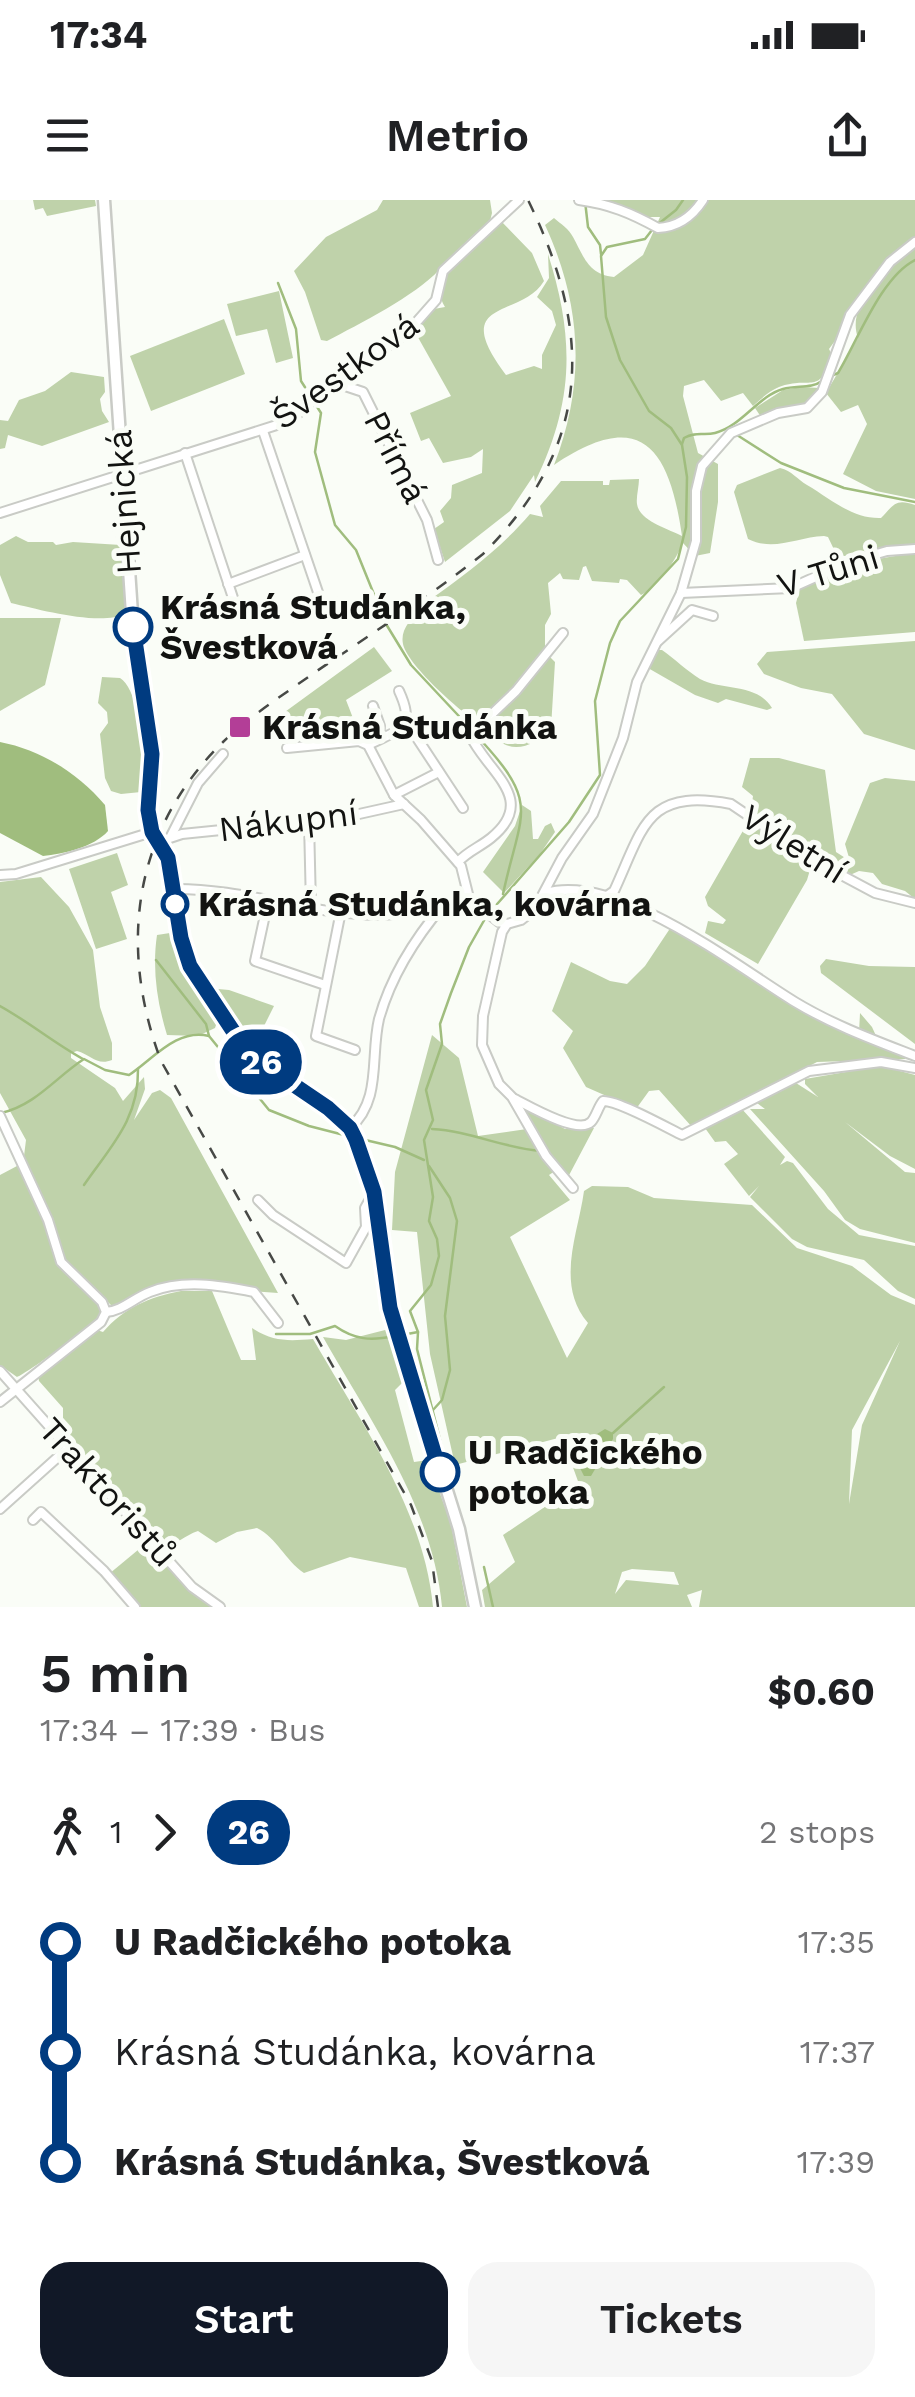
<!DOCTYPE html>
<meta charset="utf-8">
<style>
body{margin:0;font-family:"Work Sans",sans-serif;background:#f6f6f6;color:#202124;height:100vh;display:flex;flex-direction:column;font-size:38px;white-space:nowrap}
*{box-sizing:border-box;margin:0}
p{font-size:32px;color:#757577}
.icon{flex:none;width:55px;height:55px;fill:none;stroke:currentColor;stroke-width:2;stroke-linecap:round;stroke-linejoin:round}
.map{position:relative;height:1407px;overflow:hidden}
.side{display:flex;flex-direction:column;background:#fff;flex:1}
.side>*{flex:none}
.badge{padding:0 20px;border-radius:32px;font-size:35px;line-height:65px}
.map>.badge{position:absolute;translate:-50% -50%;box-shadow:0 0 0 5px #fff}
.legs{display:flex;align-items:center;gap:15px;height:110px;padding:0 40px;font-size:32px}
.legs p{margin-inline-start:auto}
.headline{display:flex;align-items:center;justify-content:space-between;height:170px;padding:0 40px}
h1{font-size:55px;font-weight:600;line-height:75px}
.cta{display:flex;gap:20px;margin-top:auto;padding:20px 40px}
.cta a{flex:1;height:115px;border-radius:30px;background:#111827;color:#fff;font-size:40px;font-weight:600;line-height:115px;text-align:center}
.cta a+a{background:#f6f6f6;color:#202124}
ul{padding:0 40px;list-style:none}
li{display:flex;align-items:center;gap:35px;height:110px;font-size:38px}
li i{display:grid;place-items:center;width:15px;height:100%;margin:0 12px;background:currentColor}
li i::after{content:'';width:25px;height:25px;margin:-12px;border:8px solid;border-radius:50%;background:#fff}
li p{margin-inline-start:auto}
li:first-child i{background:linear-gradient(#0000 50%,currentColor 0)}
li:last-child i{background:linear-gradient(currentColor 50%,#0000 0)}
.status{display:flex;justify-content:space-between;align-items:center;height:70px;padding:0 50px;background:#fff;direction:ltr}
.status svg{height:28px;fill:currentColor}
header{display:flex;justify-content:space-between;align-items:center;height:130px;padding:0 40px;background:#fff;font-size:45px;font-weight:600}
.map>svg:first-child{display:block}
.green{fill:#bfd2aa;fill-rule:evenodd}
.water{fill:#a0bd7e}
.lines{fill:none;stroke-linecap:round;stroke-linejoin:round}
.stream{stroke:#a0bd7e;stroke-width:2.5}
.minor-casing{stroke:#c9cbc6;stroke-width:12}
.major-casing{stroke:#c9cbc6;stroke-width:15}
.minor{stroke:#fff;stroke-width:8}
.major{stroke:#fff;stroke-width:10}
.rail{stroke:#474946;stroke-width:2.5;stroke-dasharray:12 12;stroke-linecap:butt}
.line-1-casing{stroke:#fff;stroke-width:22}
.line-1{stroke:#003b80;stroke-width:15}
.stop-1-dot{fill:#fff;stroke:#003b80;stroke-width:5}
.poi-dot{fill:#b33e97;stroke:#fafdf7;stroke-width:4}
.labels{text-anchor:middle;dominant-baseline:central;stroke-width:10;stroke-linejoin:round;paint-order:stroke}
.street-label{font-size:35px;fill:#121311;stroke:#fafdf7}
.stop-label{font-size:35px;font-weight:bold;fill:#121311;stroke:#fafdf7;text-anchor:start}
.poi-label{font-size:35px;font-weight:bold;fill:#121311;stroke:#fafdf7;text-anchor:start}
</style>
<div class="status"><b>17:34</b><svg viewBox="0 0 49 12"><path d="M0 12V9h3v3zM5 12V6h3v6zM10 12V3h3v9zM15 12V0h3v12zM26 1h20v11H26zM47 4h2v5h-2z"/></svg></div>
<header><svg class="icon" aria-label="menu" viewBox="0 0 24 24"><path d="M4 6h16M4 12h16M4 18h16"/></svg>Metrio<svg class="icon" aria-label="share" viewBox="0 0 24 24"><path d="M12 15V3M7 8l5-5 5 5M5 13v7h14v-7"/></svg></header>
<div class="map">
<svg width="915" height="1407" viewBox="0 0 915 1407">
<rect width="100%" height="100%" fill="#fafdf7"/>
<g class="green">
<polygon points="33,0 95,0 96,6 47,16 43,8 35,10"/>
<path d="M383,0H490L492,13L490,21C471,36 455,52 439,70C415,96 359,124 327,141L321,140L305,92L294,71L326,37L377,10Z"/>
<path d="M607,0H915V39L894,54L865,87L848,123L829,149L832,155C819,197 812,175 779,187C769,191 761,199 753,206L743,193L721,201L704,180L684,186L683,196L698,253L718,264V302L710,353L695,356L683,343C675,361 659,386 641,395L627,380L620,379L619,383L592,381L586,366L583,367L579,380L563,379L560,373L548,383L551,414L545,425V449L521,479L488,514L476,521C458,510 407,464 403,444C400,430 411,417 422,411L420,410L428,401C465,375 502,347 530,314L543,317L540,306L561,281H603V285H609L610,280L639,279C639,287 636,297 637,304C639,321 669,329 682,336C669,246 640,207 554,265C586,183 582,105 545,25L554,18C561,24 569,29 573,37C584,57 588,74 614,77L643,55L660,17H645Z"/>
<path d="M500,20L532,53L544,81C522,119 447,97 506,175L534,166L542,169V155L556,125L552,111L537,97L549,78L548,54C575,139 574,202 535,282L534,275L510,311L445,362L434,329L444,322L440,311L451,298L452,285L482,273L483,249L471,257L443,263L429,238L421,241L410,213L451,196L415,132L434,109L445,107C424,75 479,40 500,20Z"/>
<path d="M915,45V299L876,291L843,274L867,224L858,205L841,212L826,193L858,138C845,103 890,65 915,45Z"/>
<polygon points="279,91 293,158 276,163 267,129 236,136 227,104"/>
<polygon points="224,119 245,174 151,211 130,156"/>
<polygon points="71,172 104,177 105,192 100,199 102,211 109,222 42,246 8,235 5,248 0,249 0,220 8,221 19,200 45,191"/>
<polygon points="801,187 820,188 804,207 761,217 755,208 783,190"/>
<path d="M780,268C792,271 797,279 807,285C831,299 852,319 881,318C894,305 895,298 915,305V345L888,348L840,362L828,337L824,336C797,337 774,352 748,339L734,292L737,285Z"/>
<path d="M16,336L28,342H53L56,345L73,342L121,345L126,414C99,426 41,410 11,403L0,375V345Z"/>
<path d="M915,353V432L804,441L796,403L800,388C836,365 874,359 915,353Z"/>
<polygon points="0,418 61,418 45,485 0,511"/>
<polygon points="915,441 915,550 864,534 832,494 801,488 764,474 757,464 767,452"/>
<polygon points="374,447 392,471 346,500 356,526 288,536 278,517"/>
<path d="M657,450H662C675,459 687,471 700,479C723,491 757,483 772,508L767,510L726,499L718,503L695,495L648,468Z"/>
<path d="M549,456L555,462L551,528C532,551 500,557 488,524L516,498Z"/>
<path d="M102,477L120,478C142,492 145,566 141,592L121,594L111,591L105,578L100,534L108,523L107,512L98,503Z"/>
<polygon points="750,558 779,558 825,570 836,652 850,661 845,644 870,583 885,578 915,581 915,699 905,691 882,684 873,673 859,671 850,675 823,661 751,611 753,596 742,587"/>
<polygon points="522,605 531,611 533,639 538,639 545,626 551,623 555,632 540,654 504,693 483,672 515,626"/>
<polygon points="748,622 812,663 807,680 758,764 705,733 708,721 723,724 726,720 708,706 705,697"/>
<polygon points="117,653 128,685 111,692 127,739 96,749 69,669"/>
<path d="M41,677L69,707L93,750L100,807L112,843V860C97,866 91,855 77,851L71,853V858L115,888L123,901L144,877L145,889L134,920L152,893L160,890L171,898L278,1093L170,1085L114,1108L63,1058L56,1033L24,956L26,940L0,893V682Z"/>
<path d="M674,729C694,735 703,734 712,754L859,833L860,813L872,827L877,838L907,854L905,859L817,862L692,927L659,890L649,891L636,909L586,887L563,848L573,831L552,811L571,762L610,781L627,784L645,766L669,730Z"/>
<path d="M170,733L187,776L217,822L215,828L198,836L167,835C157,802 152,769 157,735Z"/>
<polygon points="826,759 869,766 915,767 915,844 821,773 820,766"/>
<polygon points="207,788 229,790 274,806 254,846 237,830"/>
<path d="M432,835L459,858L478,936L527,929L555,971L549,975L570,1000L510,1037L567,1158L588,1123C555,1084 578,1035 584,991L592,986L628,987L654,998L752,1005L797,1048L852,1066L891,1095L915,1105V1407H699L702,1390L687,1395L692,1407H485L482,1390L515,1362L503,1335L579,1284L562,1237L455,1265L430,1154L417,1032L392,1030L395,972ZM900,1141L862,1225L849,1304L852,1230ZM632,1369L674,1372L679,1385L626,1380L615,1394L622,1372Z"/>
<polygon points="881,866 915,875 915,969 890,956 845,922 905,972 915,973 915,1043 860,1029 845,1020 824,991 750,909 765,909 757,903 796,883 818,897 805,884 805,879"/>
<polygon points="524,906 565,929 594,928 567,979 547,953 521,908"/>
<polygon points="741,908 785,957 780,965 787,961 793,963 828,1009 859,1035 915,1046 915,1099 898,1091 864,1060 807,1047 792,1039 750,997 759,986 749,996 724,964 738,954 726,941 715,942 705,928"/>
<path d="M17,966H21L50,1032L58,1059L100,1104L102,1113C98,1122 26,1174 17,1177L0,1165V975Z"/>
<path d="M181,1091H212L241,1160H256L252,1128C273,1142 289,1141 313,1139C361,1223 424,1309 433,1407H419L406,1368L350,1357L304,1373C285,1360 277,1338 257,1328L237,1332L216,1343L198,1331C185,1335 174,1347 162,1347L63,1234V1208L39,1181L38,1175L97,1130L103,1132C124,1108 149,1097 181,1091Z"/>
<path d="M389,1129L404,1181L395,1190L414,1262L428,1260L451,1324L467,1407H442C433,1308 371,1222 323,1137L346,1140Z"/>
<polygon points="150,1340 217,1407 139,1407 109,1374"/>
</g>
<g class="water">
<path d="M0,542C41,550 78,573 105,605L108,631C94,647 63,654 43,656L0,633Z"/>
<polygon points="605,1229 613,1233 613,1239 591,1276 584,1276 571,1250"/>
</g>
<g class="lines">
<g class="stream">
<polyline points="585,1 588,27 600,45 601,54"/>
<polyline points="657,25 676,10 683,0"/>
<polyline points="278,83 296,129 301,181 310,195"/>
<path d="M831,176L838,173C858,140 881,77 915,60"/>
<polyline points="314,202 321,213 315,252 335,325 356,350 386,424 411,465 471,529"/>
<polyline points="737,235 781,263 844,288 915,302"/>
<path d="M682,244L684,238C696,231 704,236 715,233C742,226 758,196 783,189C797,185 811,189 822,181"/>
<path d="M476,535C542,605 521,610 503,694"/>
<polyline points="491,711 569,622 600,575 595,501 610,443 620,421 678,359 686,327 687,277 682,245 671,228 649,211 620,160 606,117 601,56 607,47 645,39 652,30"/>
<polyline points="156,760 206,824 209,836 269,910 309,926 348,936"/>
<path d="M0,806C29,822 54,843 83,859"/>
<path d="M1,913C36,905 56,877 84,859L105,870L129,875C153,859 177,828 209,836"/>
<path d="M432,929C470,931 503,948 541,951"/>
<polyline points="361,939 395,947 424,960"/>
<polyline points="429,966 450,998 457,1021 445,1116 450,1170 442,1200 433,1210"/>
<path d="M84,985C111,946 139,919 138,869"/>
<path d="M276,1134H310L335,1126C355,1140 371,1141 394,1136"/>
<polyline points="402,1135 418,1132"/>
<polyline points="613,1233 664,1187"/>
<polyline points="448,1271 417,1149 418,1132 410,1111 431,1085 439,1056 437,1039 429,1021 433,997 424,940 433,920 426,890 442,844 440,824 451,793 469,747 486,717"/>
<polyline points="484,1367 493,1407"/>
</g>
<defs>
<g id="minor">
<path d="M579,0C609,4 631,13 658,28C678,27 692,17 703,0"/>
<polyline points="330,185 342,185 363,192 427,320 438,360"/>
<polyline points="263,231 321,401"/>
<polyline points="185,253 237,410"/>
<polyline points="0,313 283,223 300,212 326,186 406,134 436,100 443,71 519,0"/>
<polyline points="228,384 305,355"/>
<polyline points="681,393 791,388 849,362 887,351 915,349"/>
<polyline points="658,441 692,410 713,416"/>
<polyline points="373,506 380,526 379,539"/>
<polyline points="413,532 463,608"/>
<path d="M368,545C399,529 417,530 399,491"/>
<polyline points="287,548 359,541 368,545 394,595 421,620 461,666 469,698 499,722 507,724"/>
<polyline points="394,595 439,572"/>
<polyline points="309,622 311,706"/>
<polyline points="171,636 198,583 223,554"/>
<polyline points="161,641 182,634 341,618 404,604"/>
<path d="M458,662C468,651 480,647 491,638C539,599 487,572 470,535L516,491L563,433"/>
<polyline points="0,675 16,674 152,632"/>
<path d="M173,689C242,688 308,714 376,715C408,715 439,705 469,698"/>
<path d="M546,693C617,672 736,766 795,802C833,825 874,840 915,856"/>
<path d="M604,698L614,691C644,626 646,588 731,604L817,662L875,693L915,703"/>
<polyline points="268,701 255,761 325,785"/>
<polyline points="341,711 316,836 355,850"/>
<path d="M515,899C529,906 578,935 591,922C596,917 598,907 603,901C617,900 666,927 682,935L809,871L881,862L915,868"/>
<polyline points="0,916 48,1020 61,1062 102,1102 106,1112 101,1122 0,1202"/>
<path d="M350,928C382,900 370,857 379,819C391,776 416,737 444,704"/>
<polyline points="573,988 546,956 512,897 499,884 482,845 483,816 502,732 507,724 521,720 535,709 562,658 593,614 623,538 637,482 681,393 696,341 696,291 702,266 731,233 778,213 807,208 822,192 850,115 890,62 915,42"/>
<polyline points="258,1000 273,1015 346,1063 366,1027 365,1008 374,992"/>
<path d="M106,1112C122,1111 134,1098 150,1092C183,1079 219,1085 254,1092L278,1123"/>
<polyline points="0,1171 192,1387 220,1407"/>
<polyline points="0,1309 68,1248"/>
<polyline points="33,1320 41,1312 104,1371 135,1407"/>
</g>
<polyline id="major" points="104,0 134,443 153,554 148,609 152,632 166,651 181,738 190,766 206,794 254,857 350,928 361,953 374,992 390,1108 459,1329 475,1407"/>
</defs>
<use href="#minor" class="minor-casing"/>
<use href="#major" class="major-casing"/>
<use href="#minor" class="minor"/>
<use href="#major" class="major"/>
<path class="rail" d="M438,1407L432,1361L411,1305L161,861C118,746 133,630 223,542C250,516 283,495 314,473C371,434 429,397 483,354C593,244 593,133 528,0"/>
</g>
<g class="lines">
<defs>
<polyline id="line-1" points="133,427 152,554 148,610 152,632 168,658 181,738 190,766 243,846 266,866 328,908 350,928 356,940 374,992 390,1108 440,1272"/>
</defs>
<use href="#line-1" class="line-1-casing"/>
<use href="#line-1" class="line-1"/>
</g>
<g class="stop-1-dot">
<circle cx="133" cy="427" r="18"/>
<circle cx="175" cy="704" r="12"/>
<circle cx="440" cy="1272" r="18"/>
</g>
<rect class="poi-dot" x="228" y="515" width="24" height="24" rx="5"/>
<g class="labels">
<g class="street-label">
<text transform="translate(345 171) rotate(-36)">Švestková</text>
<text transform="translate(396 257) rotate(63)">Přímá</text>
<text transform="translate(124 302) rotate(-94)">Hejnická</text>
<text transform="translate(828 371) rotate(-17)">V Tůni</text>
<text transform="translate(288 621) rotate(-7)">Nákupní</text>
<text transform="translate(794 644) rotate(32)">Výletní</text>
<text transform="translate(108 1292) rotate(48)">Traktoristů</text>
</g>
<g class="stop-label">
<text x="160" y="407">Krásná Studánka,<tspan x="160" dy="40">Švestková</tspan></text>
<text x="198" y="704">Krásná Studánka, kovárna</text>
<text x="468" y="1252">U Radčického<tspan x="468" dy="40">potoka</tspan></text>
</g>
<g class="poi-label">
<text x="262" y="527">Krásná Studánka</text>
</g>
</g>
</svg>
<b class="badge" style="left:261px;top:862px;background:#003b80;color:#fff">26</b>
</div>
<section class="side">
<div class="headline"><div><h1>5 min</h1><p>17:34 – 17:39 · Bus</p></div><b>$0.60</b></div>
<div class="legs"><svg class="icon" aria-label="walk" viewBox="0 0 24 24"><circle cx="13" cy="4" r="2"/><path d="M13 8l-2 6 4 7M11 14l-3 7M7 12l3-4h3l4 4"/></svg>1<svg class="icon" aria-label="forward" viewBox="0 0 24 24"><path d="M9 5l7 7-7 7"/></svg><b class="badge" style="background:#003b80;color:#fff">26</b><p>2 stops</p></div>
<ul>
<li><i style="color:#003b80"></i><b>U Radčického potoka</b><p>17:35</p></li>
<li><i style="color:#003b80"></i><span>Krásná Studánka, kovárna</span><p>17:37</p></li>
<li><i style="color:#003b80"></i><b>Krásná Studánka, Švestková</b><p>17:39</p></li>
</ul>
<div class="cta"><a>Start</a><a>Tickets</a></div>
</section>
